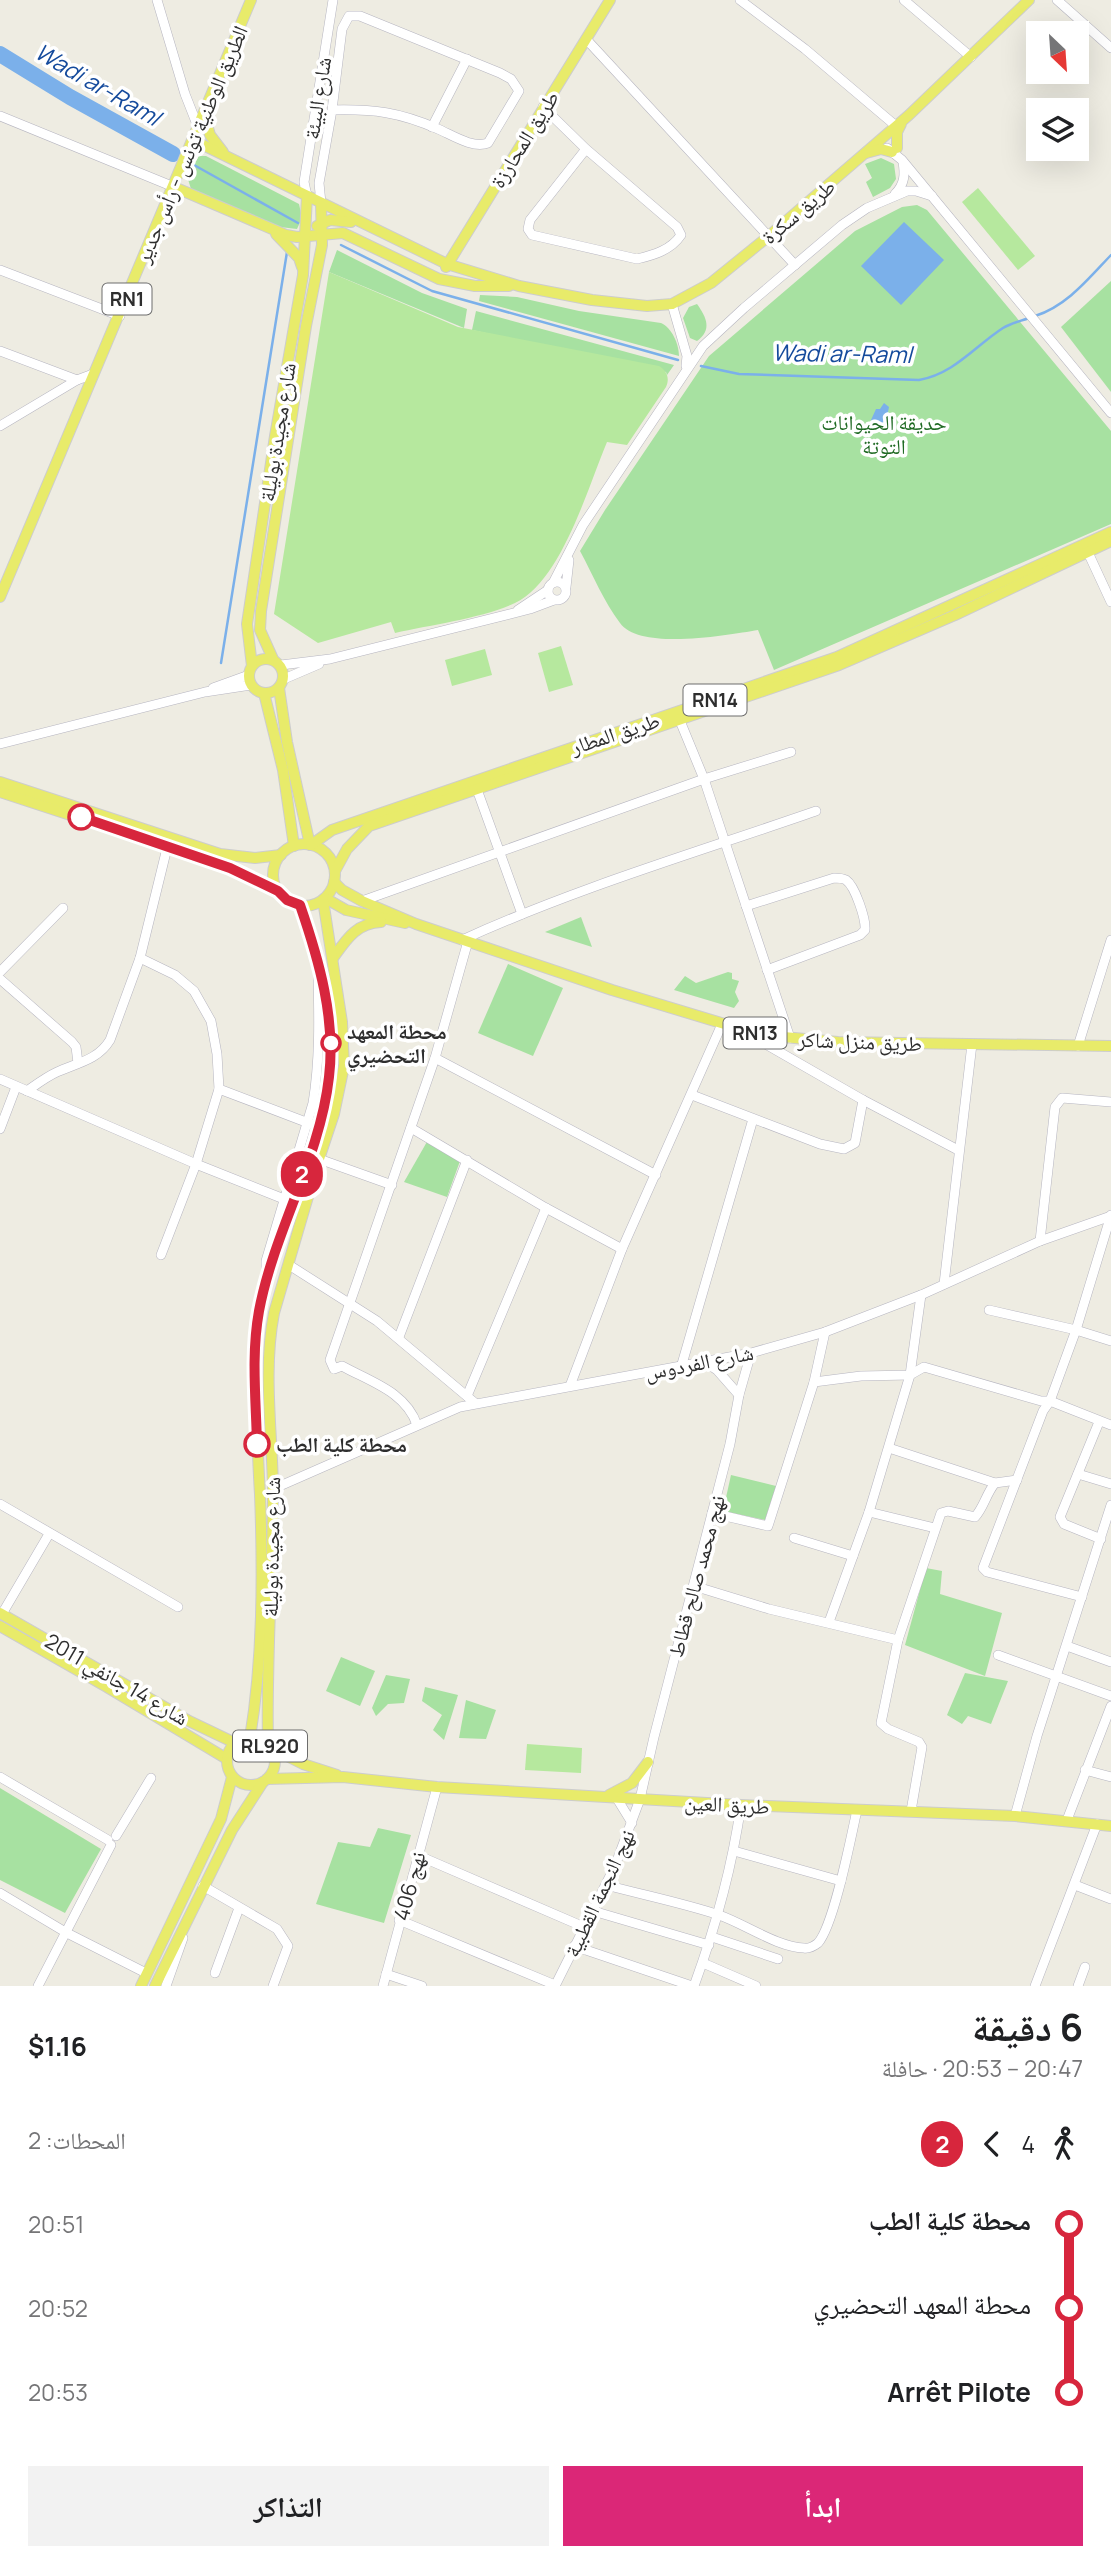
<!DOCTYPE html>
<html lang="ar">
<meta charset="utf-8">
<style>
body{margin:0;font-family:Manrope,"Noto Naskh Arabic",sans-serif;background:#f2f2f2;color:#202124;direction:rtl;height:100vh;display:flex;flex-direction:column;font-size:26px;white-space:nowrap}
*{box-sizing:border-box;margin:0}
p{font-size:23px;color:#757577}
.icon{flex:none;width:38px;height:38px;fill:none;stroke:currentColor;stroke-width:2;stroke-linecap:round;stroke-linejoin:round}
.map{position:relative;height:1986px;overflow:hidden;direction:ltr}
.side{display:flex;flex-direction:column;background:#fff;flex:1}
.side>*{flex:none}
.badge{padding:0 14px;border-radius:23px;font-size:24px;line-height:46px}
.needle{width:46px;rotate:155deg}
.fabs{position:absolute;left:1026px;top:21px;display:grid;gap:14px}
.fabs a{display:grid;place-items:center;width:63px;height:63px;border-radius:0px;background:#fff;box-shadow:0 7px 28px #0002;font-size:35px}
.map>.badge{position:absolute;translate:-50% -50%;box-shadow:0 0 0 4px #fff}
.legs{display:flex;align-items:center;gap:10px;height:77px;padding:0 28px;font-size:23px}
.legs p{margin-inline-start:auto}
.overview{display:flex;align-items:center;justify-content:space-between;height:119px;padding:0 28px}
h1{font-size:38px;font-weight:700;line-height:52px}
.cta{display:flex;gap:14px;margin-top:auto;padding:14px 28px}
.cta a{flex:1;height:80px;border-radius:0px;background:#db2777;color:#fff;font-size:28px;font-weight:700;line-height:80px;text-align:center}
.cta a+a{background:#f2f2f2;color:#202124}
ul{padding:0 28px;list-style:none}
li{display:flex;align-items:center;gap:24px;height:84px;font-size:26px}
li i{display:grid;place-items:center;width:10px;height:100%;margin:0 9px;background:currentColor}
li i::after{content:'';width:18px;height:18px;margin:-9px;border:5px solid;border-radius:50%;background:#fff}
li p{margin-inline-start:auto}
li:first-child i{background:linear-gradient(#0000 50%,currentColor 0)}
li:last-child i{background:linear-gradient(currentColor 50%,#0000 0)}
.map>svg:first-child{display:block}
.green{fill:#a7e1a1}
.pitch{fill:#b6e89e}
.water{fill:#7bb0ea}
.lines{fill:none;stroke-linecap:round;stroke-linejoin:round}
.stream{stroke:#7bb0ea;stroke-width:2.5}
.river{stroke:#7bb0ea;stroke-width:16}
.minor-casing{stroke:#b6b5c0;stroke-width:10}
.major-casing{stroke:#cdcdcd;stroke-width:12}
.minor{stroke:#fff;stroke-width:9}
.major{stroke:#e8eb6a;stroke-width:10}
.line-1-casing{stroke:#fff;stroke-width:16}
.line-1{stroke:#d7263d;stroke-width:10}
.stop-1-dot{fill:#fff;stroke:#d7263d;stroke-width:3.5}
.labels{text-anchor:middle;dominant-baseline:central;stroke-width:7;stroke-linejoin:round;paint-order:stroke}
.shield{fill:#fff;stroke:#6d6d6d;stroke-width:2}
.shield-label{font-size:19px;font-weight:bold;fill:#2e2e2e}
.street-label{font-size:21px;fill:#2e2e2e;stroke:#fff}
.park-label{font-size:21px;fill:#1f6a23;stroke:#fff}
.stop-label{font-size:21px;font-weight:bold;fill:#2e2e2e;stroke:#fff;text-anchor:start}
.water-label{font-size:23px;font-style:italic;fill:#144a9c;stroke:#fff}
</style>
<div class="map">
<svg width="1111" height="1986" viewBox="0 0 1111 1986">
<rect width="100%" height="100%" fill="#eeece2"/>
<g class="green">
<polygon points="199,156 206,156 299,204 302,218 297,229 280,227 191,189 187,176"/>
<polygon points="881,158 894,164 896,179 890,188 873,197 866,182 872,178 865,164"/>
<path d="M917,205L927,210L1111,431V524L774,670L758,630C728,635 640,651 620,623C604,602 593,575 580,551L605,510L709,356L855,231L902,207Z"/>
<polygon points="337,250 422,293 467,309 464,328 329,272"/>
<polygon points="1111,281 1111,392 1061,327"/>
<path d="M480,295L517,297L579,311L661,323C672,328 679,344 679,356L479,301Z"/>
<path d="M697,304C707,318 712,330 697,341L690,338L683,318L689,307Z"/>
<polygon points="476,311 674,365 667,375 666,372 472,330"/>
<polygon points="581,917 592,947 545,932"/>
<polygon points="508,964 563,988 533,1056 478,1033"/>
<polygon points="728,972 732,973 732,979 739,981 735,992 739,1001 734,1008 674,990 685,976 696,983"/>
<polygon points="428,1140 460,1161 447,1197 404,1182"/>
<polygon points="731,1475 776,1486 765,1520 723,1511"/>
<polygon points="926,1568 942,1571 940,1594 1002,1613 985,1676 905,1645"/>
<polygon points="341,1657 375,1671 360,1706 326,1691"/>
<polygon points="965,1673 1008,1681 991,1724 968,1716 962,1724 947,1715"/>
<polygon points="386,1675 410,1679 404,1703 388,1704 376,1716 372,1708"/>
<polygon points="425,1687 458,1695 444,1740 433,1730 442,1715 422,1701"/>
<polygon points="466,1700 496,1710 486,1739 459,1738"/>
<polygon points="0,1788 101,1849 65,1913 0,1880"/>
<polygon points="378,1828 411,1835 384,1923 316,1904 338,1842 370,1847"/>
</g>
<g class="pitch">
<polygon points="978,188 1035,256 1018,270 962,202"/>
<path d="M329,272L458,327L659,366C667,371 670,378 666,387L627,445L607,442C588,487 561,582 515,603C484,618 430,625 395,633L391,622L318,643L274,614Z"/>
<polygon points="561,646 573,685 549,692 538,653"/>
<polygon points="485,649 492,675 452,686 445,660"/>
<polygon points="527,1744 582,1748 581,1773 525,1770"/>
</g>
<g class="water">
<polygon points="904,222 944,260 901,305 861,266"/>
<polygon points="884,403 889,407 885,426 878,429 872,426 871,420 876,409 880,409"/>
</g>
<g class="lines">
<g class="stream">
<polyline points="194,165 298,223"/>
<polyline points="341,245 432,291 678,360"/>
<path d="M1035,316C1067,306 1089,278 1111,255"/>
<path d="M701,366L739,374L919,380C954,374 975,346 1003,328C1011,323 1021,321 1029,318"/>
<polyline points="221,663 287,252"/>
</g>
<polyline class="river" points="0,54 70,97 173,154"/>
<defs>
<g id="minor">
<polyline points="157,0 185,94 198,127"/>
<polyline points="740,0 805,49 896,126"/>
<polyline points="904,0 971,57"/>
<polyline points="1057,0 1111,48"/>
<polyline points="586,39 795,265"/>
<path d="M543,107L586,149L677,227L681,235C671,250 654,255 637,259L532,235L528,229L530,220L586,149"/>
<polyline points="0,116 174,187"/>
<polyline points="432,127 467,59"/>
<polyline points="887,148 902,160 1111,413"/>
<path d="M895,194C905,184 905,174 903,162"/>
<polyline points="307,196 304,182 333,0"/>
<path d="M321,203L319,183L332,110L342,29L349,16H360L500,73L511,79L519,91L488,143C473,149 452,135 438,129C399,112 374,109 332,110"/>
<polyline points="0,270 120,316"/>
<polyline points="672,304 687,356 686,366"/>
<polyline points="0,351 77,380"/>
<polyline points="0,426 77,380 93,374"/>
<polyline points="1085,546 1111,602"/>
<circle cx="557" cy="591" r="9"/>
<polyline points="553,583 583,525 703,346 744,308 842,225 867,208 907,191 916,191 932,196"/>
<polyline points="566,587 569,560"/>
<polyline points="518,610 548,590"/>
<polyline points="281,665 330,659 530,609 554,600"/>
<polyline points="284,679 319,664"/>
<polyline points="213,688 249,675"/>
<polyline points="678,716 704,779 790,1038"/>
<polyline points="0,744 205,692 251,685"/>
<polyline points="475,784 522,914"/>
<polyline points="362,901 704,779 791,752"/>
<path d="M746,906L834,878C838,878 842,878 846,880C855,886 866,919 865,930L860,935L767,970"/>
<path d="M462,940C576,888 698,852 816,811"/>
<polyline points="140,958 175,975 194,991 211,1021 217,1054 219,1089 196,1164 161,1255"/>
<polyline points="0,972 63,908"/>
<polyline points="0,979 72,1042 76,1047 78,1063"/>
<polyline points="748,1034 863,1100 958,1150"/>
<polyline points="1078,1046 1111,940"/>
<polyline points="435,1058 656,1175"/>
<polyline points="0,1079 196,1164 289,1201"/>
<polyline points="219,1089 319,1127"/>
<path d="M27,1091C37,1084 46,1077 57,1072C77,1063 98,1060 110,1040L140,958L167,848"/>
<polyline points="692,1095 820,1144 844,1149 855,1143 863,1100"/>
<polyline points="411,1128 546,1208 622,1249"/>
<polyline points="0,1129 16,1087"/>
<polyline points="319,1159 392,1185"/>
<polyline points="1040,1241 1055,1107 1062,1098 1111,1102"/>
<polyline points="289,1265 377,1321 475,1403"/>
<path d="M266,1281V1261L313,1103C320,1060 319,1018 318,974"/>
<polyline points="944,1284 972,1044"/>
<polyline points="989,1310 1076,1330 1111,1341"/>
<polyline points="399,1337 467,1160"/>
<polyline points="703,1361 717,1370 739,1395"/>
<polyline points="682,1364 753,1119"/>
<polyline points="814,1382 861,1376 910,1375 924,1367 1041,1401 1050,1401 1111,1425"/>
<polyline points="570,1386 622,1249 722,1024"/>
<polyline points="467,1396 546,1208"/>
<polyline points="1099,1422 1060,1517 1064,1524 1101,1539"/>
<path d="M417,1425C406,1392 371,1382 342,1366L334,1369L330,1360L435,1058L468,941"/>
<polyline points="889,1448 995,1483 1017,1480"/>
<polyline points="1078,1474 1111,1484"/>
<polyline points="273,1489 460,1407 751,1353 825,1332 921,1295 1040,1241 1111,1216"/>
<polyline points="0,1504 178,1607"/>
<polyline points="869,1512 935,1528"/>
<polyline points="712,1513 768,1526 814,1382 825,1332"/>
<polyline points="794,1538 853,1556"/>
<polyline points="694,1586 769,1609 898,1640 881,1723 888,1729 919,1742 922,1747 911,1811"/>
<polyline points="1082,1597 987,1572 983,1568 1043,1411 1050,1401 1076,1330 1111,1215"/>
<polyline points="2,1614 49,1534"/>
<polyline points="829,1622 869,1512 910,1375 921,1295"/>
<path d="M898,1640L941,1513L948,1511L975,1517C984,1507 986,1494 995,1483"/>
<polyline points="1067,1646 1111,1662"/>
<polyline points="998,1655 1111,1696"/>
<polyline points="1085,1770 1111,1777"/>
<polyline points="0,1777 108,1840"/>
<polyline points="616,1797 632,1823"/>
<polyline points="1015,1816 1037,1736 1111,1505"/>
<polyline points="1067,1820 1111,1706"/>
<polyline points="116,1836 151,1778"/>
<polyline points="734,1851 841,1881"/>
<polyline points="417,1855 584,1927"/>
<path d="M606,1885C643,1895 683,1903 719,1915C745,1924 777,1947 804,1948C809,1949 814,1946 818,1943C834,1925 851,1837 857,1810"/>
<polyline points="1075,1885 1111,1899"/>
<polyline points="203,1886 277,1929 288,1946 273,1986"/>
<polyline points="0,1893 67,1933 146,1973"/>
<polyline points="593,1911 709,1945"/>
<polyline points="399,1920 555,1985"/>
<polyline points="712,1937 778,1959"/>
<polyline points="574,1946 692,1986"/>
<polyline points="703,1963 756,1986"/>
<polyline points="215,1973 239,1908"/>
<polyline points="386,1974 422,1986"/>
<polyline points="38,1986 111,1845"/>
<polyline points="166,1986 183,1938"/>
<polyline points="383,1986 437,1787"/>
<polyline points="555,1986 615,1866 640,1799 654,1737 730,1444 739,1395 751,1353"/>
<path d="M694,1986C716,1926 732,1868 741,1805"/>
<polyline points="1035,1986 1097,1824"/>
<polyline points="1078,1986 1085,1967"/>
</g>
<g id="major">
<polyline points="204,114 210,135 223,152"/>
<polyline points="193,140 447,264 519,286 592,300 647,306 672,304 711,283 770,235 909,115 1029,0"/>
<polyline points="897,148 897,132 901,124"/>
<polyline points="866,153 881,149 892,152"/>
<polyline points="174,187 286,235 297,237 343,233 439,279 475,286 509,286"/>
<polyline points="317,226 330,220 351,222"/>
<polyline points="276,234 299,258 302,267"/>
<polyline points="446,267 610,0"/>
<polyline points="0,597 251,0"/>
<circle cx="266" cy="676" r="17"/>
<polyline points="273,659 260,630 261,611 306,326 322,245 321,203"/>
<polyline points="252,666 247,624 275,436 303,275 307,196"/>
<polyline points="279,688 287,742 310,845"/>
<polyline points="264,693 283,770 294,846"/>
<polyline points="0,782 220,854 255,858 281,855"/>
<polyline points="0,792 214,862 278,891"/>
<circle cx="304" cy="875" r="31"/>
<polyline points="311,845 332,830 837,657 1111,532"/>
<polyline points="335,871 347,849 369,826 839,665 955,615 1111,541"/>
<polyline points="334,882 342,890 362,901 416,924 612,990 761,1035 838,1042 1111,1046"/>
<polyline points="325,898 346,910 405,923"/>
<path d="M333,958C346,940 356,923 381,922"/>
<polyline points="0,1613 189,1721 235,1743"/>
<polyline points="0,1626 107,1687 227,1759"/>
<circle cx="251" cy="1761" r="24"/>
<path d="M250,1738C263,1658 263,1575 260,1494C258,1463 257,1431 256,1399C256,1378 253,1356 256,1335C265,1246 320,1164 329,1076C336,1018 319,960 300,905"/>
<path d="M268,1744C266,1659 273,1574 273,1488C272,1430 263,1370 274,1313L319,1159L334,1114L344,1066L342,1022L323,900"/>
<polyline points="271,1748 303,1764 337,1775"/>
<polyline points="267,1779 343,1777 437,1787 741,1805 1015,1816 1111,1826"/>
<polyline points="609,1795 632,1783 648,1762"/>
<polyline points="141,1986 221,1819 232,1777"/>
<polyline points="155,1986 232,1830 263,1782"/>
</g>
</defs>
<use href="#minor" class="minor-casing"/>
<use href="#major" class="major-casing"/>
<use href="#minor" class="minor"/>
<use href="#major" class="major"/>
</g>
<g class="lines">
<defs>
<path id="line-1" d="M81,817L230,868L278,891L287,900L300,905C319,960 336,1019 329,1077C320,1158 274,1231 259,1311C251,1355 256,1400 257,1444"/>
</defs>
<use href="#line-1" class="line-1-casing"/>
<use href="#line-1" class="line-1"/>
</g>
<g class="stop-1-dot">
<circle cx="81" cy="817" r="12"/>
<circle cx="331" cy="1043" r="9"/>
<circle cx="257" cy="1444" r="12"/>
</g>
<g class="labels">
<g class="shield">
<rect x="102.5" y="283.5" width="49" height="31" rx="5"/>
<rect x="683.5" y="684.5" width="63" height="31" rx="5"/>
<rect x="723.5" y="1017.5" width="63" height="31" rx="5"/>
<rect x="233" y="1730.5" width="74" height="31" rx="5"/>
</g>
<g class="shield-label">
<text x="127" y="299">RN1</text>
<text x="715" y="700">RN14</text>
<text x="755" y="1033">RN13</text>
<text x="270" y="1746">RL920</text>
</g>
<g class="street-label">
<text transform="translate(317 98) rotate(-81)">شارع البيئة</text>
<text transform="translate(524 139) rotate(-58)">طريق المحارزة</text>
<text transform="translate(191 144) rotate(-67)">الطريق الوطنية تونس - رأس جدير</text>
<text transform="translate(798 211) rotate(-40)">طريق سكرة</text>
<text transform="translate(277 432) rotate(-81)">شارع مجيدة بوليلة</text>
<text transform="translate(615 733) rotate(-18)">طريق المطار</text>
<text transform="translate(860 1041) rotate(2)">طريق منزل شاكر</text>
<text transform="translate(699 1362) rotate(-11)">شارع الفردوس</text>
<text transform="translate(271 1547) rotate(-89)">شارع مجيدة بوليلة</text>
<text transform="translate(696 1576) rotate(-75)">نهج محمد صالح قطاط</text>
<text transform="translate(117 1679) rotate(30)">شارع 14 جانفي 2011</text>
<text transform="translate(727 1804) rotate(3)">طريق العين</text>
<text transform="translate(409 1886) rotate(-75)">نهج 406</text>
<text transform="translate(599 1893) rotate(-65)">نهج النجمة القطبية</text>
</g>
<g class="park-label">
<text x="884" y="422">حديقة الحيوانات<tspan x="884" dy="24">التوتة</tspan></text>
</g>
<g class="stop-label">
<text x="347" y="1031">محطة المعهد<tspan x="347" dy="24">التحضيري</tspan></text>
<text x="276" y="1444">محطة كلية الطب</text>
</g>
<g class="water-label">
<text transform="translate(98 84) rotate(30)">Wadi ar-Raml</text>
<text transform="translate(842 353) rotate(1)">Wadi ar-Raml</text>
</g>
</g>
</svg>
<div class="fabs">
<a><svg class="needle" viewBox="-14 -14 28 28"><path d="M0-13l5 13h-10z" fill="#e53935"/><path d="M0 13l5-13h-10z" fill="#757577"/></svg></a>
<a><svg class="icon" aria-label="layers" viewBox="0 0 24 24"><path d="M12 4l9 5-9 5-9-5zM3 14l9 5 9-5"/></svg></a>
</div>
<b class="badge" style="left:302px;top:1174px;background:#d7263d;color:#fff">2</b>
</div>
<section class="side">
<div class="overview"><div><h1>6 دقيقة</h1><p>20:47 – 20:53 · حافلة</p></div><b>$1.16</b></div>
<div class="legs"><svg class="icon" aria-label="walk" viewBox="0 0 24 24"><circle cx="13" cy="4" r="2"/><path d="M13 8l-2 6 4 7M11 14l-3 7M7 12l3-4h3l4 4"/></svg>4<svg class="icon" aria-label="back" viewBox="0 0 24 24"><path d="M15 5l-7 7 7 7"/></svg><b class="badge" style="background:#d7263d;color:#fff">2</b><p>المحطات: 2</p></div>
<ul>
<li><i style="color:#d7263d"></i><b>محطة كلية الطب</b><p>20:51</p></li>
<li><i style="color:#d7263d"></i><span>محطة المعهد التحضيري</span><p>20:52</p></li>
<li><i style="color:#d7263d"></i><b>Arrêt Pilote</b><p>20:53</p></li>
</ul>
<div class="cta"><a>ابدأ</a><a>التذاكر</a></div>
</section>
